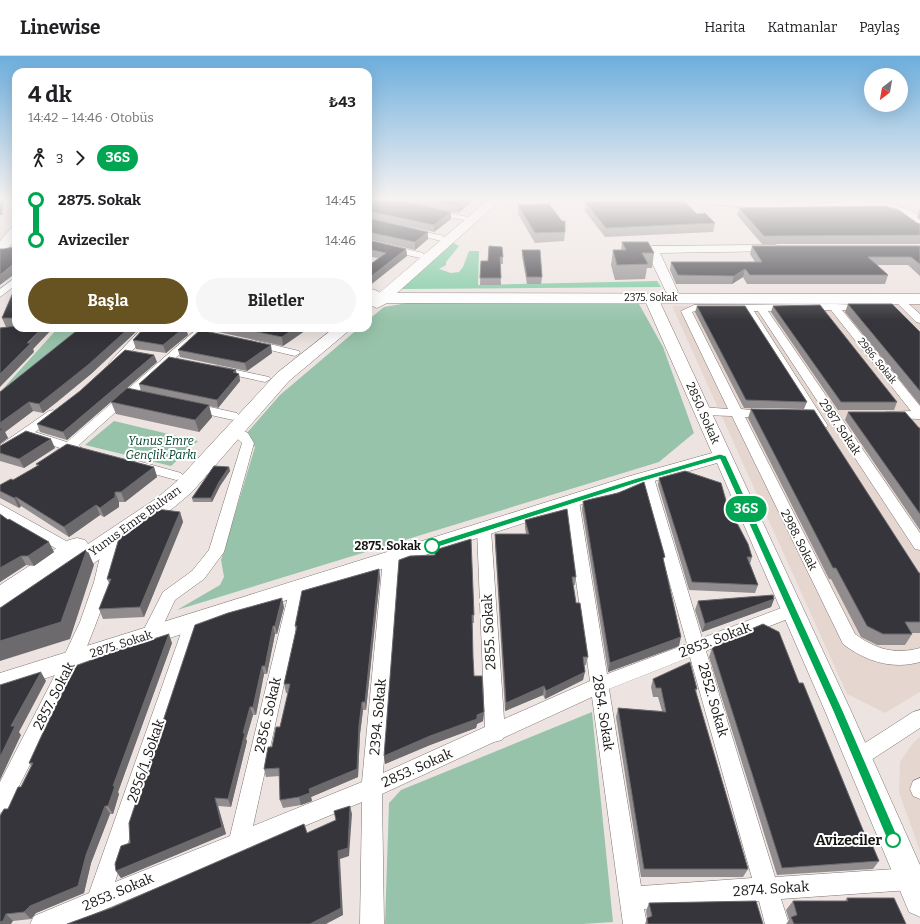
<!DOCTYPE html>
<html lang="tr">
<meta charset="utf-8">
<style>
body{margin:0;font-family:Bitter,serif;background:#f6f6f6;color:#202124;height:100vh;display:flex;flex-direction:column;font-size:15px;white-space:nowrap}
*{box-sizing:border-box;margin:0}
p{font-size:13px;color:#757577}
.icon{flex:none;width:22px;height:22px;fill:none;stroke:currentColor;stroke-width:2;stroke-linecap:round;stroke-linejoin:round}
.map{position:relative;flex:1;overflow:hidden}
.sheet{position:absolute;left:12px;top:12px;width:360px;height:264px;display:flex;flex-direction:column;background:#fff;border-radius:12px;box-shadow:0 4px 16px #0002}
.sheet>*{flex:none}
.badge{padding:0 8px;border-radius:13px;font-size:14px;line-height:26px}
.needle{width:26px;rotate:211deg}
.fabs{position:absolute;left:864px;top:12px;display:grid;gap:8px}
.fabs a{display:grid;place-items:center;width:44px;height:44px;border-radius:50%;background:#fff;box-shadow:0 4px 16px #0002;font-size:20px}
.map>.badge{position:absolute;translate:-50% -50%;box-shadow:0 0 0 2px #fff}
.legs{display:flex;align-items:center;gap:6px;height:44px;padding:0 16px;font-size:13px}
.legs p{margin-inline-start:auto}
.summary{display:flex;align-items:center;justify-content:space-between;height:68px;padding:0 16px}
h1{font-size:22px;font-weight:700;line-height:30px}
.primary-button{display:flex;gap:8px;margin-top:auto;padding:8px 16px}
.primary-button a{flex:1;height:46px;border-radius:24px;background:#675322;color:#fff;font-size:16px;font-weight:700;line-height:46px;text-align:center}
.primary-button a+a{background:#f6f6f6;color:#202124}
ul{padding:0 16px;list-style:none}
li{display:flex;align-items:center;gap:14px;height:40px;font-size:15px}
li i{display:grid;place-items:center;width:6px;height:100%;margin:0 5px;background:currentColor}
li i::after{content:'';width:10px;height:10px;margin:-5px;border:3px solid;border-radius:50%;background:#fff}
li p{margin-inline-start:auto}
li:first-child i{background:linear-gradient(#0000 50%,currentColor 0)}
li:last-child i{background:linear-gradient(currentColor 50%,#0000 0)}
header{display:flex;align-items:center;gap:24px;box-sizing:border-box;height:56px;padding:0 20px;background:#fff;border-bottom:1px solid #e0e0e0}
header strong{font-size:19px}
nav{display:flex;gap:22px;margin-inline-start:auto;font-size:14px}
.map>svg:first-child{display:block}
.built{fill:#e6d6d0}
.green{fill:#98c3ab}
.forest{fill:#7dc9a1}
.lines{fill:none;stroke-linecap:round;stroke-linejoin:round}
.street-casing{stroke:#7c7572;stroke-width:1}
.secondary-casing{stroke:#7c7572;stroke-width:1}
.primary-casing{stroke:#7c7572;stroke-width:1}
.street{fill:#fff;fill-rule:evenodd}
.secondary{fill:#fff;fill-rule:evenodd}
.primary{fill:#fff;fill-rule:evenodd}
.wall{fill:#918c8e}
.shaded-wall{fill:#6c6a6d}
.building{fill:#35353b;stroke:#6c6a6d}
.line-1{fill:#00a651;stroke:#fff}
.stop-1-dot{fill:#fff;stroke:#00a651;stroke-width:2}
.labels{text-anchor:middle;dominant-baseline:central;stroke-width:4;stroke-linejoin:round;paint-order:stroke}
.far-street-label{font-size:10px;fill:#181614;stroke:#fff}
.street-label{font-size:12px;fill:#181614;stroke:#fff}
.park-label{font-size:12px;font-style:italic;fill:#01432a;stroke:#fff}
.stop-label{font-size:12px;font-weight:bold;fill:#181614;stroke:#fff;text-anchor:end}
.near-street-label{font-size:14px;fill:#181614;stroke:#fff}
.near-stop-label{font-size:14px;font-weight:bold;fill:#181614;stroke:#fff;text-anchor:end}
</style>
<header>
<strong>Linewise</strong>
<nav><a>Harita</a><a>Katmanlar</a><a>Paylaş</a></nav>
</header>
<div class="map">
<svg width="920" height="868" viewBox="0 0 920 868">
<rect width="100%" height="100%" fill="#ede4e1"/>
<g class="built">
<polygon points="920,248 920,636 885,657 847,638 672,250"/>
<polygon points="920,681 920,795 899,736 900,706 913,687"/>
</g>
<g class="green">
<polygon points="407,247 639,248 663,291 694,377 659,406 177,554 220,529 224,521 221,504 255,391 246,378 280,339 359,272 368,272 368,264 384,251"/>
<polygon points="58,272 83,272 0,336"/>
<polygon points="114,365 198,385 171,410 85,389"/>
<polygon points="592,656 613,866 583,868 385,868 389,747 401,734"/>
</g>
<polygon class="forest" points="452,186 459,190 446,206 446,209 439,213 451,217 459,216 463,211 469,195 479,195 478,229 657,225 661,231 401,233 400,231"/>
<g class="lines">
<defs>
<g id="street">
<polygon points="430,154 464,160 468,162 464,164 433,158 430,158"/>
<polygon points="407,173 441,179 445,182 441,185 410,177 407,177"/>
<polygon points="368,184 423,197 424,199 420,202 368,190"/>
<polygon points="16,221 16,229 0,241 0,233"/>
<polygon points="368,232 378,235 380,237 375,240 368,238"/>
<polygon points="898,240 901,241 920,258 920,267 916,266 893,243 895,241"/>
<path d="M834,248L869,249L870,251L869,253L865,254H842L920,350V363L886,362L884,359L886,356L911,355L831,254L768,255L920,477V494L915,493L758,255H754L828,370L822,374L818,373L807,357H773L772,361H745L855,578C875,593 895,599 920,592V606C892,614 865,605 843,588L732,360L702,359L696,355L702,351L728,353L681,255L694,249ZM695,255H744L803,349H757L753,350L751,354L741,353L692,256Z"/>
<polygon points="142,272 153,272 118,310 110,310 108,308 110,306"/>
<polygon points="198,272 209,272 79,389 82,392 80,395 72,395 61,403 51,403 49,400 60,392 28,381 5,398 0,399 0,389 49,355 53,354 59,358 57,361 35,376 67,386"/>
<polygon points="253,284 299,295 300,297 295,300 249,289 248,287"/>
<polygon points="218,310 269,321 271,323 265,326 214,315 212,313 214,311"/>
<polygon points="192,347 237,357 239,360 233,364 188,354 186,351"/>
<polygon points="235,371 248,377 254,387 224,496 204,523 175,544 156,584 150,586 144,584 141,579 163,536 192,515 209,494 242,387 229,375"/>
<polygon points="138,405 181,417 183,420 181,423 176,424 133,412 131,409 133,406"/>
<path d="M647,418L652,419L654,422L702,582L792,548L798,549L800,554L798,559L706,595L775,821L910,812L918,815L920,820L918,831L910,834L781,843L789,868H765L759,845L644,853L647,868H623L592,641L503,682L502,684L494,686L382,738L384,868H360L362,746L70,868H30L34,860L89,837L187,560L193,558L199,560L201,565L115,826L230,780L291,528L297,526L303,528L305,532L253,770L362,726L383,503L386,499L391,497L396,499L399,503L383,717L485,671L477,474L479,470L484,469L489,470L491,474L504,663L590,625L565,445L567,442H577L579,445L607,618L687,588L640,422L642,419ZM690,601L752,822L641,830L609,633Z"/>
<polygon points="0,448 75,490 78,494 75,498 70,499 65,498 0,459"/>
<path d="M112,479L117,480L120,484C102,580 50,667 7,754L0,757V726L55,619L80,566L94,526L104,484L107,480Z"/>
<polygon points="920,654 920,672 865,708 858,711 851,708 848,702 851,696 913,656"/>
<polygon points="920,722 920,743 913,740 910,733 913,725"/>
</g>
<g id="secondary">
<polygon points="776,189 782,193 780,195 660,197 678,236 672,240 666,236 646,194 652,190"/>
<polygon points="651,238 656,239 658,242 851,655 920,809 920,861 909,856 825,655 717,407 644,428 0,637 0,617 630,420 712,397 644,242 646,239"/>
</g>
<g id="primary">
<polygon points="489,143 502,143 397,237 920,238 920,248 387,247 377,252 372,250 369,247 370,245 368,245 368,237 379,237"/>
<path d="M691,143L838,147L843,144C870,145 897,145 920,160V169C915,167 911,164 906,162C890,153 873,151 857,155L759,152L697,147Z"/>
<polygon points="16,171 16,183 5,196 0,197 0,185 11,172"/>
<polygon points="334,272 352,272 289,325 192,436 173,452 74,521 65,524 56,521 54,518 9,549 0,552 0,529 69,484 77,482 85,484 88,488 157,442 176,426 277,317"/>
</g>
</defs>
<use href="#street" class="street-casing"/>
<use href="#secondary" class="secondary-casing"/>
<use href="#primary" class="primary-casing"/>
<use href="#street" class="street"/>
<use href="#secondary" class="secondary"/>
<use href="#primary" class="primary"/>
</g>
<g class="wall">
<polygon points="368,143 475,143 458,157 451,156 451,163 434,176 386,166 428,183 415,194 368,183"/>
<polygon points="571,143 594,143 590,146 697,158 715,167 713,176 605,181 585,155 586,146"/>
<polygon points="518,149 565,176 564,185 535,187 518,158"/>
<polygon points="739,152 917,167 920,168 920,188 762,188 737,159"/>
<polygon points="920,153 920,164 917,161"/>
<polygon points="368,184 406,193 407,200 378,202 368,200"/>
<polygon points="622,186 654,197 652,212 647,212 645,223 615,224 611,209 613,194 621,194"/>
<polygon points="489,190 503,201 503,208 500,208 501,229 480,229 481,205 488,205"/>
<polygon points="752,190 920,190 920,220 908,209 877,209 888,219 885,228 747,228 743,221 732,228 676,228 670,214 671,206 755,206 750,198"/>
<polygon points="522,194 542,221 541,228 527,228 522,200"/>
<polygon points="16,229 16,272 52,273 33,293 34,296 6,271 2,262"/>
<polygon points="848,248 920,276 920,349 845,256"/>
<polygon points="697,250 807,346 804,353 744,352 695,256"/>
<polygon points="773,250 897,346 894,354 838,354 771,256"/>
<polygon points="80,272 140,272 91,318 56,347 43,357 33,355 5,376 8,382 0,388 0,336"/>
<polygon points="209,272 309,272 283,290 209,274"/>
<polygon points="188,279 166,297 136,293 133,284"/>
<polygon points="178,294 272,297 247,315 180,301"/>
<polygon points="154,299 157,306 67,384 40,376 37,368"/>
<polygon points="236,314 236,317 239,318 240,325 218,352 209,350 212,361 199,376 116,358 111,346 141,335 139,328"/>
<polygon points="751,353 919,517 920,517 920,577 911,577 912,578 905,589 877,589 861,581 831,523 829,523 748,362"/>
<polygon points="848,356 920,372 920,474 845,364"/>
<polygon points="55,392 24,412 0,405 0,397"/>
<polygon points="36,408 154,411 157,421 125,446 119,446 119,451 104,461 100,459 69,481 21,450 19,452 0,442 0,429 13,424 37,410"/>
<polygon points="229,411 230,415 220,430 212,446 193,446 192,442"/>
<polygon points="659,422 727,448 752,501 750,508 758,529 755,537 689,534 658,429"/>
<polygon points="583,445 679,590 608,616 582,454"/>
<polygon points="180,456 183,466 144,561 103,563 99,553 109,527 107,523"/>
<polygon points="0,458 54,496 34,510 26,509 0,526"/>
<polygon points="525,464 576,521 575,529 573,529 576,547 588,601 586,609 584,609 583,624 545,643 543,639 505,655 495,486 495,478 526,478 525,472"/>
<polygon points="410,500 474,559 474,567 472,567 473,601 474,620 484,656 483,665 477,668 476,672 430,689 385,708"/>
<polygon points="379,513 380,521 366,654 363,654 360,678 358,721 311,741 312,745 301,749 283,752 280,744 280,720 266,721 264,713 280,671 288,637 286,637 284,628 296,576 295,570"/>
<polygon points="774,543 771,551 702,576 695,554 698,545"/>
<polygon points="284,551 277,578 275,578 267,618 264,618 256,659 253,659 246,683 247,685 231,751 218,750 226,778 121,822 116,815 130,787"/>
<polygon points="744,576 799,627 865,779 879,805 873,813 777,819 709,601 712,592 743,577"/>
<polygon points="172,587 118,736 119,738 113,758 110,758 91,807 84,837 36,857 31,863 13,865 0,868 8,753 21,731 31,710 29,707"/>
<polygon points="653,623 697,633 696,636 748,813 743,821 641,821 616,661 618,652 662,655 658,641 653,641 651,631"/>
<polygon points="847,842 906,868 786,868 789,864 786,854 793,845 845,845"/>
<polygon points="649,847 763,868 645,868 647,862 646,855"/>
</g>
<g class="shaded-wall">
<polygon points="0,143 4,143 4,144 2,159 0,159"/>
<polygon points="467,143 475,143 458,157 458,150"/>
<polygon points="590,143 594,143 589,147"/>
<polygon points="451,156 451,163 434,176 434,169"/>
<polygon points="428,176 428,183 415,194 415,186"/>
<polygon points="406,193 407,200 368,231 368,223"/>
<polygon points="16,206 16,217 0,229 0,219"/>
<polygon points="745,213 743,221 732,228 734,220"/>
<polygon points="42,272 51,272 52,273 33,293 34,296 0,331 0,318"/>
<polygon points="129,272 140,272 91,318 43,357 39,348"/>
<polygon points="184,272 186,272 188,279 166,297 163,289"/>
<polygon points="295,272 309,272 283,290 282,281"/>
<polygon points="271,289 272,297 247,315 245,307"/>
<polygon points="154,299 157,306 67,384 63,376"/>
<polygon points="236,314 237,320 239,318 240,325 218,352 217,344 233,316"/>
<polygon points="29,346 33,355 5,376 8,382 0,388 0,367"/>
<polygon points="209,349 212,361 199,376 195,364"/>
<polygon points="51,383 55,392 24,412 19,403"/>
<polygon points="154,411 157,421 125,446 121,436"/>
<polygon points="229,411 230,415 220,430 212,446 211,442 219,426"/>
<polygon points="115,436 119,446 119,451 104,461 100,452"/>
<polygon points="16,441 21,450 19,452 14,442"/>
<polygon points="96,449 100,459 69,481 64,471"/>
<polygon points="180,456 183,466 144,561 140,551"/>
<polygon points="49,486 54,496 34,510 28,500"/>
<polygon points="87,493 94,509 70,583 0,605 0,585"/>
<polygon points="21,500 26,509 0,526 0,512"/>
<polygon points="379,513 380,521 366,654 365,646"/>
<polygon points="282,542 284,551 277,578 275,570"/>
<polygon points="774,543 771,551 702,576 705,568"/>
<polygon points="273,570 275,578 267,618 265,610"/>
<polygon points="169,578 172,587 118,736 119,738 113,758 108,750 113,730"/>
<polygon points="681,581 679,590 608,616 610,607"/>
<polygon points="262,610 264,618 256,659 253,651"/>
<polygon points="41,616 46,625 19,676 21,679 0,724 0,701 11,670"/>
<polygon points="585,616 583,624 545,643 546,635"/>
<polygon points="544,630 543,639 505,655 506,647"/>
<polygon points="362,646 363,654 360,678 358,721 311,741 312,745 301,749 299,741 309,733 359,669"/>
<polygon points="250,651 253,659 246,683 247,685 231,751 228,743 243,677"/>
<polygon points="484,656 483,665 477,668 476,672 430,689 385,708 384,700"/>
<polygon points="215,742 218,750 226,778 121,822 116,815"/>
<polygon points="105,750 110,758 91,807 84,837 36,857 31,863 24,856 30,850 86,799"/>
<polygon points="350,750 352,758 349,800 340,803 343,859 326,868 310,868 338,795"/>
<polygon points="6,858 13,865 11,868 0,868 0,866"/>
</g>
<g class="building">
<polygon points="368,143 393,143 451,156 434,169 368,155"/>
<polygon points="424,143 467,143 458,150"/>
<polygon points="645,143 682,143 697,158 705,157 715,167 606,172 585,146"/>
<polygon points="549,148 562,165 565,165 565,176 535,177 518,149"/>
<polygon points="885,150 899,154 917,167 920,168 920,179 764,180 739,152"/>
<polygon points="368,162 428,176 415,186 368,176"/>
<polygon points="16,181 16,206 0,219 0,193 4,193 14,191 14,183"/>
<polygon points="368,184 406,193 368,223 368,210 386,197 368,193"/>
<polygon points="622,186 648,186 654,197 642,197 648,208 617,209 613,194 626,194"/>
<polygon points="489,190 502,191 503,201 500,201 501,222 480,222 481,205 488,205"/>
<polygon points="752,190 920,190 920,208 911,201 868,201 888,219 750,219 745,213 734,220 678,219 671,206 762,206"/>
<polygon points="522,194 540,194 542,221 527,221"/>
<polygon points="16,229 16,262 2,262 15,232"/>
<polygon points="848,248 892,248 920,276 920,335"/>
<polygon points="820,249 897,346 841,346 773,250"/>
<polygon points="697,250 745,250 807,346 746,344"/>
<polygon points="16,270 16,272 42,272 27,287 31,287 0,318 0,272"/>
<polygon points="80,272 129,272 88,309 39,348 29,346 0,367 0,336"/>
<polygon points="144,272 184,272 163,289 133,284"/>
<polygon points="238,272 295,272 282,281"/>
<polygon points="200,274 271,289 245,307 178,294"/>
<polygon points="125,294 154,299 63,376 37,368 80,335"/>
<polygon points="169,301 236,314 233,316 239,318 217,344 139,328"/>
<polygon points="127,332 209,349 195,364 111,346"/>
<polygon points="751,353 814,354 919,517 920,517 920,566 905,566 912,578 883,578 867,570 836,512 833,512"/>
<polygon points="848,356 905,356 919,372 920,372 920,458"/>
<polygon points="0,372 3,373 0,375"/>
<polygon points="26,375 51,383 19,403 0,397 0,390"/>
<polygon points="67,388 154,411 121,436 115,436 115,441 100,452 96,449 64,471 16,441 14,442 0,435 0,429 11,423 13,424 39,409 36,408"/>
<polygon points="214,410 229,411 219,426 211,442 192,442"/>
<polygon points="685,415 721,427 727,448 748,488 752,501 747,501 758,529 692,526 659,422"/>
<polygon points="644,426 665,501 663,502 681,581 610,607 583,445 618,437"/>
<polygon points="157,453 180,456 140,551 99,553 111,523 107,523 120,479"/>
<polygon points="567,453 576,521 572,521 576,547 580,547 588,601 583,601 585,616 546,635 544,630 506,647 495,478 529,478 525,464"/>
<polygon points="0,458 8,464 9,463 49,486 28,500 21,500 0,512"/>
<polygon points="471,483 474,559 472,559 473,601 474,620 482,620 484,656 477,659 477,663 430,680 384,700 399,504 410,500 435,499 435,494"/>
<polygon points="87,493 61,566 0,585 0,552"/>
<polygon points="379,513 365,646 362,646 359,669 357,713 309,733 310,737 299,741 280,744 279,712 264,713 268,691 272,691 276,671 280,671 290,628 284,628 297,570 295,570 302,535"/>
<polygon points="773,539 774,543 705,568 698,545"/>
<polygon points="282,542 275,570 273,570 265,610 262,610 253,651 250,651 243,677 245,677 228,743 215,742 222,771 116,815 115,808 121,790 130,787 129,767 195,569 228,557"/>
<polygon points="763,568 779,576 799,627 803,627 865,779 868,779 879,805 782,812 712,592 744,577 744,576"/>
<polygon points="169,578 113,730 115,730 108,750 105,750 86,799 78,830 30,850 24,856 6,858 3,865 0,866 0,760 4,753 8,753 18,731 21,731 33,707 29,707 40,683 75,610 119,594"/>
<polygon points="690,606 697,633 695,633 748,813 644,813 618,652 666,656 661,632 656,632 653,623"/>
<polygon points="41,616 11,670 15,670 0,701 0,629"/>
<polygon points="350,750 348,792 338,795 341,852 310,868 67,868 111,852 304,768 307,777 336,764 334,755"/>
<polygon points="847,842 894,842 906,868 794,868 791,861 797,859 793,845 848,845"/>
<polygon points="756,845 763,868 648,868 647,862 652,860 649,847"/>
</g>
<linearGradient id="sky" x2="0" y2="1"><stop stop-color="#6daedd"/><stop offset="0.54" stop-color="#f7f3f2"/><stop offset="1" stop-color="#f7f3f2" stop-opacity="0"/></linearGradient>
<rect width="920" height="265" fill="url(#sky)"/>
<polygon class="line-1" points="720,398 726,400 843,655 899,784 897,788 893,790 889,788 833,655 720,403 640,426 435,492 429,492 428,490 429,488 634,423"/>
<g class="stop-1-dot">
<circle cx="432" cy="490" r="7"/>
<circle cx="893" cy="784" r="7"/>
</g>
<g class="labels">
<g class="far-street-label">
<text x="651" y="242">2375. Sokak</text>
<text transform="translate(877 305) rotate(51)">2986. Sokak</text>
</g>
<g class="street-label">
<text transform="translate(703 357) rotate(66)">2850. Sokak</text>
<text transform="translate(840 371) rotate(56)">2987. Sokak</text>
<text transform="translate(135 465) rotate(-36)">Yunus Emre Bulvarı</text>
<text transform="translate(799 484) rotate(63)">2988. Sokak</text>
<text transform="translate(121 588) rotate(-18)">2875. Sokak</text>
</g>
<g class="park-label">
<text x="161" y="385">Yunus Emre<tspan x="161" dy="14">Gençlik Parkı</tspan></text>
</g>
<g class="stop-label">
<text x="421" y="490">2875. Sokak</text>
</g>
<g class="near-street-label">
<text transform="translate(489 576) rotate(-93)">2855. Sokak</text>
<text transform="translate(715 584) rotate(-21)">2853. Sokak</text>
<text transform="translate(54 640) rotate(-63)">2857. Sokak</text>
<text transform="translate(713 644) rotate(74)">2852. Sokak</text>
<text transform="translate(603 657) rotate(81)">2854. Sokak</text>
<text transform="translate(268 659) rotate(-77)">2856. Sokak</text>
<text transform="translate(378 661) rotate(-85)">2394. Sokak</text>
<text transform="translate(146 705) rotate(-71)">2856/1. Sokak</text>
<text transform="translate(417 712) rotate(-24)">2853. Sokak</text>
<text transform="translate(771 833) rotate(-4)">2874. Sokak</text>
<text transform="translate(118 836) rotate(-23)">2853. Sokak</text>
</g>
<g class="near-stop-label">
<text x="882" y="784">Avizeciler</text>
</g>
</g>
</svg>
<div class="fabs">
<a><svg class="needle" viewBox="-14 -14 28 28"><path d="M0-13l5 13h-10z" fill="#e53935"/><path d="M0 13l5-13h-10z" fill="#757577"/></svg></a>
</div>
<b class="badge" style="left:746px;top:453px;background:#00a651;color:#fff">36S</b>
<section class="sheet">
<div class="summary"><div><h1>4 dk</h1><p>14:42 – 14:46 · Otobüs</p></div><b>₺43</b></div>
<div class="legs"><svg class="icon" aria-label="walk" viewBox="0 0 24 24"><circle cx="13" cy="4" r="2"/><path d="M13 8l-2 6 4 7M11 14l-3 7M7 12l3-4h3l4 4"/></svg>3<svg class="icon" aria-label="forward" viewBox="0 0 24 24"><path d="M9 5l7 7-7 7"/></svg><b class="badge" style="background:#00a651;color:#fff">36S</b></div>
<ul>
<li><i style="color:#00a651"></i><b>2875. Sokak</b><p>14:45</p></li>
<li><i style="color:#00a651"></i><b>Avizeciler</b><p>14:46</p></li>
</ul>
<div class="primary-button"><a>Başla</a><a>Biletler</a></div>
</section>
</div>
